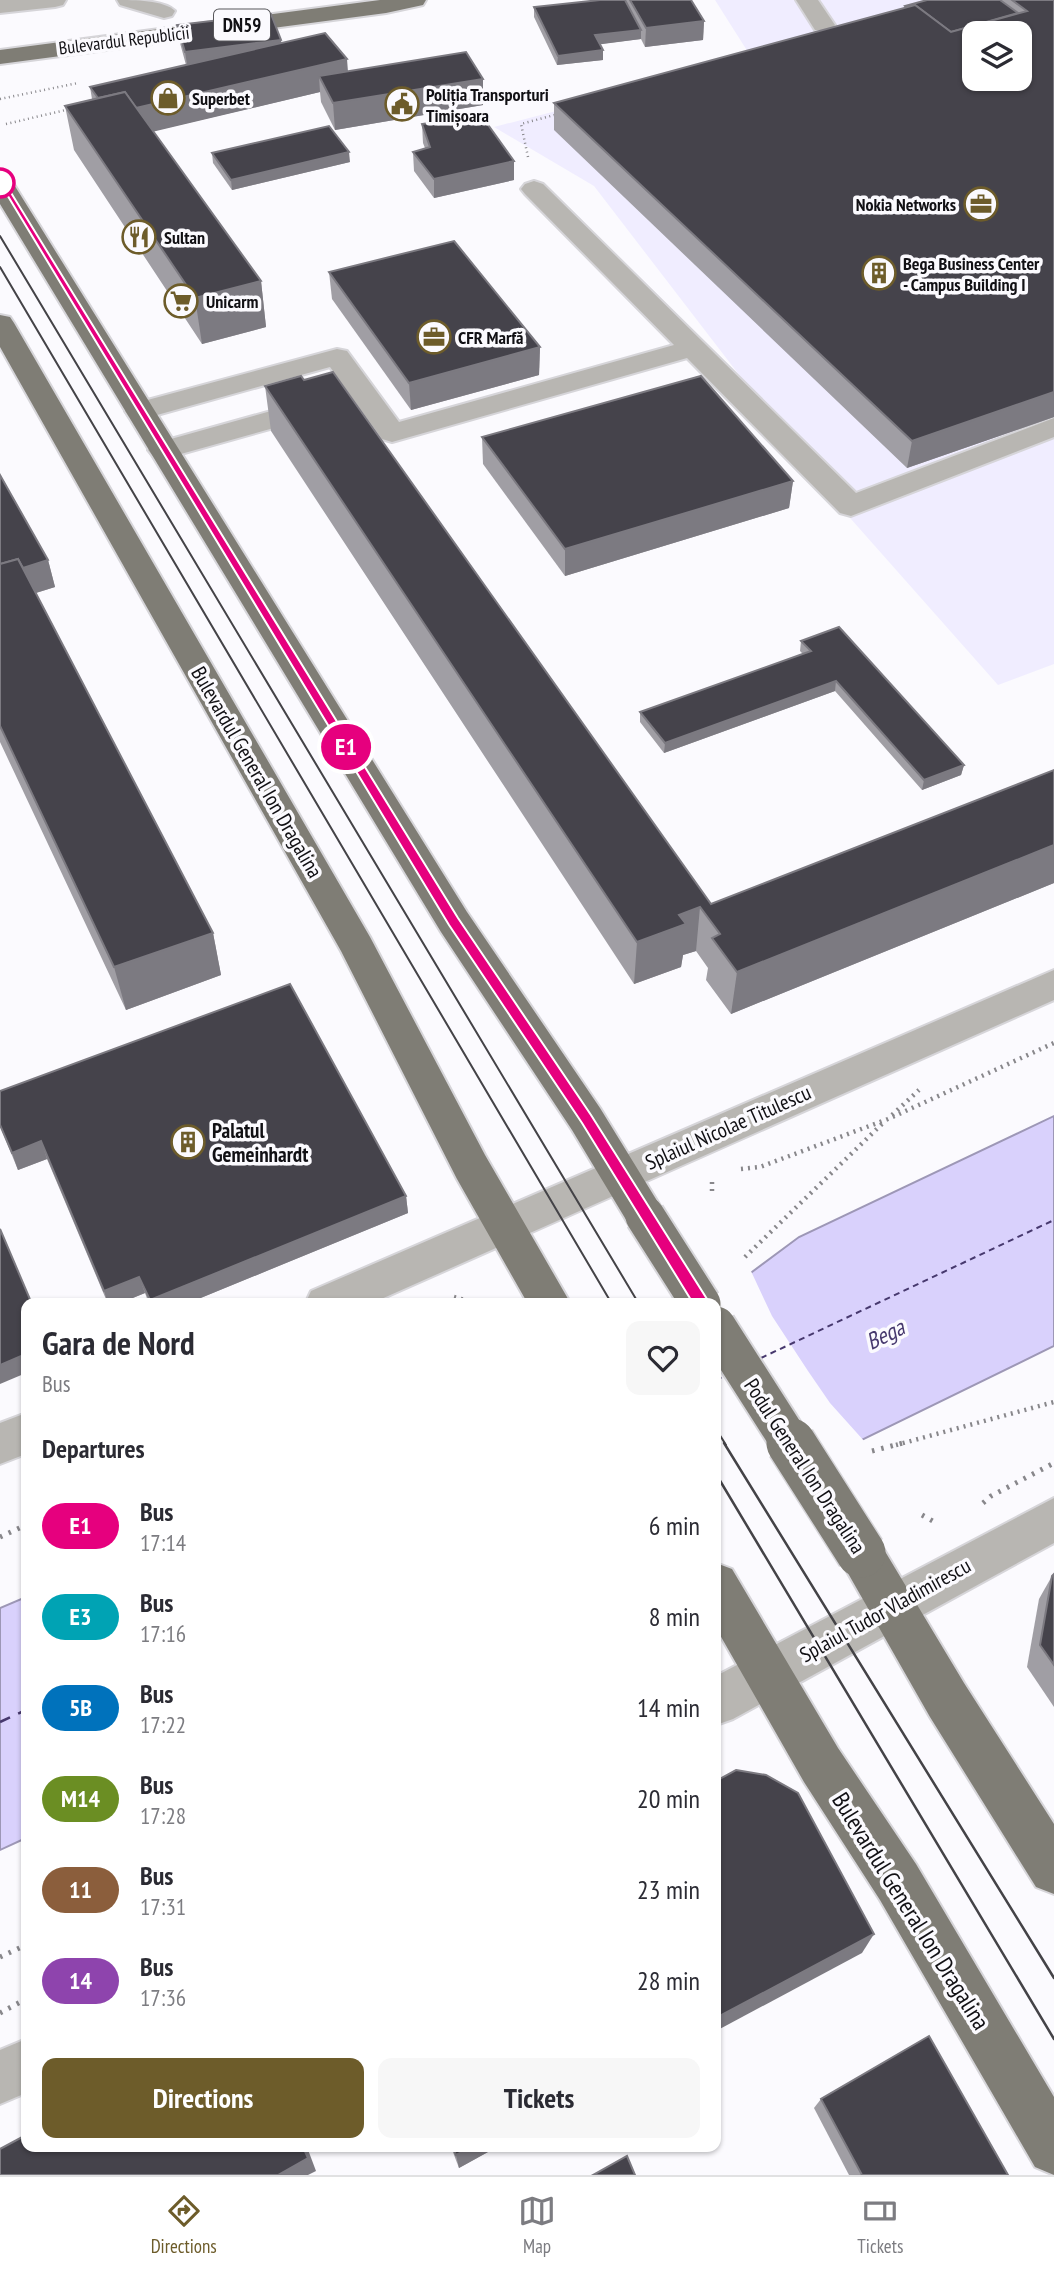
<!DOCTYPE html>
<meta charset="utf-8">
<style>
body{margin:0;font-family:"PT Sans Narrow",sans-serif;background:#f7f7f7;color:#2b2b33;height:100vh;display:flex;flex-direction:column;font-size:26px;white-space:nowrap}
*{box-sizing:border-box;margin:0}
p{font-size:23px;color:#7c7c81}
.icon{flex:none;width:38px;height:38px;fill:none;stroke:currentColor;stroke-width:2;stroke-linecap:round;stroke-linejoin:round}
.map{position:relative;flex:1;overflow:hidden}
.panel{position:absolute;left:21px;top:1298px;width:700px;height:854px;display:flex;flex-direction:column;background:#fff;border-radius:14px;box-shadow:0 2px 5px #0004}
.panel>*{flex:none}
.badge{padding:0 14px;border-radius:23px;font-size:24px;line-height:46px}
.controls{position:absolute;left:962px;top:21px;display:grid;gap:14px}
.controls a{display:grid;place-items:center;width:70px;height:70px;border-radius:14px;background:#fff;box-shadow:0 2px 5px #0004;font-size:35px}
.map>.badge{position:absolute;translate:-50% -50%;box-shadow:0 0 0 4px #fff}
h2{padding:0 21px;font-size:26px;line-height:63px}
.round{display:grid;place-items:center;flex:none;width:74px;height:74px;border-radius:14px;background:#f7f7f7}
.overview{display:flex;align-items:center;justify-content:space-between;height:119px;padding:0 21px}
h1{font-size:33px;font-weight:600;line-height:52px}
.action{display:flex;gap:14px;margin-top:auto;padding:14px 21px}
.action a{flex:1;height:80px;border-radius:14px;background:#6d5c2a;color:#fff;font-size:28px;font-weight:600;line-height:80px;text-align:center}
.action a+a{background:#f7f7f7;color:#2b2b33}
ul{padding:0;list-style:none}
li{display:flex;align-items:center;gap:21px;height:91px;padding:0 21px}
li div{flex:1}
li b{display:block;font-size:26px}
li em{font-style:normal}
li .badge{min-width:77px;font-weight:700;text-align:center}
.tab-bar{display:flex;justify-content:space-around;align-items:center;height:98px;border-top:2px solid #e1e1e2;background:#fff;font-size:19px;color:#7c7c81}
.tab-bar a{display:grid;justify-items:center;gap:4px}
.tab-bar .on{color:#6d5c2a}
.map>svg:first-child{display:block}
.built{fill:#f0edff;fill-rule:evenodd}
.water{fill:#d9d1fc;stroke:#9d97b6;stroke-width:2}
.pier{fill:#fbfafe}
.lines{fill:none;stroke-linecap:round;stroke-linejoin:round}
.ferry-far1{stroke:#47396e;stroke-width:2;stroke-dasharray:6 4.5;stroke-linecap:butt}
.ferry{stroke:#47396e;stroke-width:2.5;stroke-dasharray:11 9;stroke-linecap:butt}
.minor-casing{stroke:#d6d5d9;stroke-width:4}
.major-casing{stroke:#d6d5d9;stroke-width:4}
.path-far2{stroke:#88878b;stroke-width:2.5;stroke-dasharray:1 3.5;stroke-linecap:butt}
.path-far1{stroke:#88878b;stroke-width:4.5;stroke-dasharray:2 5;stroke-linecap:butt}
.path{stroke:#88878b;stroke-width:5;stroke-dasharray:2.5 7;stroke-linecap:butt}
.minor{fill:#b8b6b2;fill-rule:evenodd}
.major{fill:#7f7d75;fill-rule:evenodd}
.tram-far1{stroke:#444347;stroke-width:2}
.tram{stroke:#444347;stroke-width:2.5}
.major-bridge-far1-casing{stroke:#d6d5d9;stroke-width:43;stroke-linecap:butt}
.major-bridge-casing{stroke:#d6d5d9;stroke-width:52;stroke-linecap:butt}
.major-bridge-far1{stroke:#7f7d75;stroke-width:39}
.major-bridge{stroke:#7f7d75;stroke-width:49}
.wall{fill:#a09ea4}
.shaded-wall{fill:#7c7a81}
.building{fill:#45434b;stroke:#7c7a81;stroke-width:2;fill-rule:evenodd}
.line{fill:#e6007e;stroke:#fff;stroke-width:2}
.stop-dot{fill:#fff;stroke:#e6007e;stroke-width:3.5}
.labels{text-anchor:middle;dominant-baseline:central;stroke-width:7;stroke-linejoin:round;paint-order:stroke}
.far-street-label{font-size:18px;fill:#111014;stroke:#fbfafe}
.far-poi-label{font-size:18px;font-weight:bold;fill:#111014;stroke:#fbfafe;text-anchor:start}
.shield{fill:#fbfafe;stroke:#57565a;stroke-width:2}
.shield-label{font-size:19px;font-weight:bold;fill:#111014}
.street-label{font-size:21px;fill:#111014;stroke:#fbfafe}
.poi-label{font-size:21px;font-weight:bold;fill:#111014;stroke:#fbfafe;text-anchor:start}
.water-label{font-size:23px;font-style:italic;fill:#47396e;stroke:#fbfafe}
.near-street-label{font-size:24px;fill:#111014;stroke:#fbfafe}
</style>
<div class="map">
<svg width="1054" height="2175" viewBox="0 0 1054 2175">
<rect width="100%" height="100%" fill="#fbfafe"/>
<path class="built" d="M715,0H1054V664L998,685L843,510L594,186L494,127L753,60ZM975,33H1020V79H975Z"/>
<g class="water">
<polygon points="1054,1116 1054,1346 716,1511 717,1298 799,1237"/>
<polygon points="26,1597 26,1838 0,1850 0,1608"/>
</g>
<polygon class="pier" points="750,1269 772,1316 808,1371 830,1403 865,1442 716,1514 715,1295"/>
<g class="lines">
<g class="ferry-far1">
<polyline points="761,1358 1054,1220"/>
<polyline points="716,1380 724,1376"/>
</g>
<polyline class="ferry" points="0,1722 26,1710"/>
<defs>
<g id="minor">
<polygon points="0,0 66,0 63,5 55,7 0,13"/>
<path d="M117,0C134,0 164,0 175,11L172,16L164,18L120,5Z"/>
<polygon points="796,0 818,0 835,25 831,30 815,30"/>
<polygon points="534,181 543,184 856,493 1054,418 1054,437 851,516 840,513 687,358 392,442 382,439 330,367 139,420 129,417 125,411 129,405 337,349 347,351 399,422 674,345 525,194 521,189 525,184"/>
<polygon points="321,397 331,400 335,406 331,412 163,459 153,456 148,450 153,444"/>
<polygon points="1054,970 1054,1000 370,1304 305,1304 311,1291"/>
<polygon points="26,1413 26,1454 0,1464 0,1423"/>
<polygon points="1054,1498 1054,1543 733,1719 716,1725 716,1676"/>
<polygon points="26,2039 26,2093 0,2104 0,2050"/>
</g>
<g id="major">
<polygon points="380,0 426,0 423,5 386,13 0,64 0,50"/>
<polygon points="0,175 9,178 13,183 467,912 600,1108 659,1204 665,1216 659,1228 645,1233 631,1228 572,1130 441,932 0,204"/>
<polygon points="0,315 10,317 14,323 370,937 485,1155 571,1304 528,1304 457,1179 341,951 0,347"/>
<polygon points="861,1531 877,1538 964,1683 1054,1824 1054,1894 1036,1887 930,1717 845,1568 838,1553 845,1538"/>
<polygon points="716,1563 732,1569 838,1748 916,1864 1054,2097 1054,2175 1035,2167 880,1900 804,1782 716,1628"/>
</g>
</defs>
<use href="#minor" class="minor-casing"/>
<use href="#major" class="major-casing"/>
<g class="path-far2">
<polyline points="0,99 78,83"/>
<polyline points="6,124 70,109"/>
<polyline points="528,157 521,124 558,114"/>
</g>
<g class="path-far1">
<polyline points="892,1115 919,1090"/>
<polyline points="741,1169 760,1167 888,1119 1054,1043"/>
<polyline points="712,1182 712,1193"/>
<polyline points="745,1257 885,1121"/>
<polyline points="454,1297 468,1301"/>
<polyline points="896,1445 1054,1402"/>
</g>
<g class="path">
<polyline points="872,1451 903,1443"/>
<polyline points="983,1503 991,1496 1054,1463"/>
<polyline points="922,1515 938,1524"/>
<polyline points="0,1537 26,1525"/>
<polyline points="0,1957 26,1945"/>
<polyline points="0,2013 26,1999"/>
</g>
<use href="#minor" class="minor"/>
<use href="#major" class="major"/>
<g class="tram-far1">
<polyline points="0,236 639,1304"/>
<polyline points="0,267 612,1304"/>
<polyline points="716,1429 726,1445"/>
</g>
<g class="tram">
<polyline points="724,1443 1054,1978"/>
<polyline points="716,1474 1054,2039"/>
</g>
<defs>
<g id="major-bridge-far1">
<polyline points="645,1216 701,1304"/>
<polyline points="716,1326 792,1445"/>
</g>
<polyline id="major-bridge" points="791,1443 861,1553"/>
</defs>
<use href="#major-bridge-far1" class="major-bridge-far1-casing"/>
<use href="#major-bridge" class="major-bridge-casing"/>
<use href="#major-bridge-far1" class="major-bridge-far1"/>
<use href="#major-bridge" class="major-bridge"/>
</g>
<g class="wall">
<polygon points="600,0 691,0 704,21 703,40 645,47 641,39 600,44 603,50 603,60 557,65 534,17 534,7"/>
<polygon points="927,0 1054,0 1054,417 907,468 554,130 554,103 904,8 905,6"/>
<polygon points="177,25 281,43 348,71 483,105 335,130 321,102 320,92 153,131 261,281 266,327 202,344 74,150 65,106 92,99 90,87 186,65 180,43"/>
<polygon points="422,124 514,180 434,198 414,171 413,152 425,148 423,143"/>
<polygon points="212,153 350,162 232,190 213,163"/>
<polygon points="329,272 540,347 539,375 411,410 332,299"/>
<polygon points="265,386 711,904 1054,770 1054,883 731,1014 706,980 708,968 696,951 683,955 681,967 634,984 271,431"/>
<polygon points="482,437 793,481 789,508 565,576 483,464"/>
<polygon points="0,475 48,560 55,587 36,593 213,933 221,975 126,1010 0,742"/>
<polygon points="801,641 964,765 961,775 922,790 835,691 664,753 640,722 640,712 803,654 800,651"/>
<polygon points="0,1126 406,1196 408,1213 186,1304 149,1304 145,1293 118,1304 108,1304 47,1159 18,1170"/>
<polygon points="1054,1574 1054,1707 1027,1667 1039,1599 1052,1576"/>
<polygon points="821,2099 1008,2175 849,2175 814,2108"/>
<polygon points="451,2147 497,2147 459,2168"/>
</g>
<g class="shaded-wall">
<polygon points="704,21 703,40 645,47 646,28"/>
<polygon points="641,30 641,39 595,45 595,35"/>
<polygon points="281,40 283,58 188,70 185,52"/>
<polygon points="603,50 603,60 557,65 558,56"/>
<polygon points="347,59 349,85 319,76 320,92 114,141 109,114"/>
<polygon points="483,79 483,105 335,130 333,103"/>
<polygon points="349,152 350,162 232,190 231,180"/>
<polygon points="514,161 514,180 434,198 434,179"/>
<polygon points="261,281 266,327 202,344 195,298"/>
<polygon points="540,347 539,375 411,410 409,383"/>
<polygon points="1054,392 1054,417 907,468 912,441"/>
<polygon points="793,481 789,508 565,576 565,549"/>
<polygon points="48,560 55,587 0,604 0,575"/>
<polygon points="836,681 835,691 664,753 665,743"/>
<polygon points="964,765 961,775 922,790 924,780"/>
<polygon points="1054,845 1054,883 731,1014 737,972"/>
<polygon points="700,907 696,951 683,955 681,967 634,984 637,942 679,915"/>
<polygon points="213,933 221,975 126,1010 114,967"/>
<polygon points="41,1141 47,1159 18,1170 12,1153"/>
<polygon points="406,1196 408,1213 186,1304 151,1304 150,1300"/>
<polygon points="139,1277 145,1293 118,1304 108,1304 104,1291"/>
<polygon points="26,1354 26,1373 0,1384 0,1365"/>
<polygon points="874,1934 862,1953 716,2031 716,2018"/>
<polygon points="303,2147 307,2147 316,2171 308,2175 278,2175"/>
<polygon points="472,2147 497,2147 459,2168 456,2155"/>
</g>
<g class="building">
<polygon points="600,0 625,0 641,30 595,35 603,50 558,56 534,7"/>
<polygon points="630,0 691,0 704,21 646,28"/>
<polygon points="927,0 1000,0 1018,13 951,32 915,5 907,8 905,6"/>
<path d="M1012,0H1054V392L912,441L554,103L915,5L951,32L1027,11ZM975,33H1020V79H975Z"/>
<polygon points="271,14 281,40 185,52 177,25"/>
<polygon points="325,33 347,59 136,108 125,92 98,98 90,87"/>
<polygon points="466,52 483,79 333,103 319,76"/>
<polygon points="125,92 261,281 195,298 65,106"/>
<polygon points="481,115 514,161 434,179 413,152 430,147 422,124"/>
<polygon points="329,126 349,152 231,180 212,153"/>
<polygon points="454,241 540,347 409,383 329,272"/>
<polygon points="333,372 711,904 1054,770 1054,845 737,972 712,938 720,934 700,907 679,915 686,924 637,942 265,386 301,376 304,380"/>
<polygon points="701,376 793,481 565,549 482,437"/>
<polygon points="0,475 48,560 23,568 18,559 0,564"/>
<polygon points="18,559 213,933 114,967 0,726 0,564"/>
<polygon points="839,627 964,765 924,780 836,681 665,743 640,712 811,651 801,641"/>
<polygon points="290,984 406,1196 150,1300 139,1277 104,1291 41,1141 12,1153 0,1125 0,1091"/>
<polygon points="0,1229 32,1304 26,1304 26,1354 0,1365"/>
<polygon points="1054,1574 1054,1665 1040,1645 1052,1576"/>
<polygon points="736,1770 766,1775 798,1793 874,1934 716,2018 716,1781"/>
<polygon points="929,2036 1008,2175 862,2175 821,2099"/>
<polygon points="26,2135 26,2147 303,2147 308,2158 278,2175 0,2175 0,2149"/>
<polygon points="453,2147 472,2147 456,2155"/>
<polygon points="627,2156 635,2175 593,2175"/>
</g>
<polygon class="line" points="0,181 5,183 458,918 591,1115 707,1299 709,1304 707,1308 696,1308 582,1123 449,925 0,183"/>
<defs>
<symbol id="shop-ring" viewBox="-11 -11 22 22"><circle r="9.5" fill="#fbfafe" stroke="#6d5c2a" stroke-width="1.5"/><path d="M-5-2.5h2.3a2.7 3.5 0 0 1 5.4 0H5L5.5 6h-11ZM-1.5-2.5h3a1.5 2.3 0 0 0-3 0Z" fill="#6d5c2a"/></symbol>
<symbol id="civic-ring" viewBox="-11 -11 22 22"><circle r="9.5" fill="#fbfafe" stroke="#6d5c2a" stroke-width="1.5"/><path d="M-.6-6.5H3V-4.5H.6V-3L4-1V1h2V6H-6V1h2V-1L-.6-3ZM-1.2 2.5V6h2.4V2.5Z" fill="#6d5c2a"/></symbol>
<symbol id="office-ring" viewBox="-11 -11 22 22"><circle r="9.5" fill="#fbfafe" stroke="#6d5c2a" stroke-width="1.5"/><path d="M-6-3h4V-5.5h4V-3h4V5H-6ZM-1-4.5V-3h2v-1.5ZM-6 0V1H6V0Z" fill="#6d5c2a"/></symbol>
<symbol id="restaurant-ring" viewBox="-11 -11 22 22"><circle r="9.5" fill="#fbfafe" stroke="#6d5c2a" stroke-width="1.5"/><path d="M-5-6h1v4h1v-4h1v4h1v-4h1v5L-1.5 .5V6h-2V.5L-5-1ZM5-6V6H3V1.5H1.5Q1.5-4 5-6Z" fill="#6d5c2a"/></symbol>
<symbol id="building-ring" viewBox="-11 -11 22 22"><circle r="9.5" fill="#fbfafe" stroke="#6d5c2a" stroke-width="1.5"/><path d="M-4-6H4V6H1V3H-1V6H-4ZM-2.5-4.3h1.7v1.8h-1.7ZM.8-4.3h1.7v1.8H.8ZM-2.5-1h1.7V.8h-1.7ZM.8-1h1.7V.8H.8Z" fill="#6d5c2a"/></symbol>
<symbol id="supermarket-ring" viewBox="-11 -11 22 22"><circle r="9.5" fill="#fbfafe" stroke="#6d5c2a" stroke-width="1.5"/><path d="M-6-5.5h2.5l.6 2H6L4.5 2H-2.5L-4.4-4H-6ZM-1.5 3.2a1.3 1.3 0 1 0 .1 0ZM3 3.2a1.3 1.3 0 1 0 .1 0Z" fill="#6d5c2a"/></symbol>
</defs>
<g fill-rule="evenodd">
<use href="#shop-ring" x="149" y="79" width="38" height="38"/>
<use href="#civic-ring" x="383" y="85" width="38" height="38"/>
<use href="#office-ring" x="962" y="185" width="38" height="38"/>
<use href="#restaurant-ring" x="120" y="218" width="38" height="38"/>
<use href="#building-ring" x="860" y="254" width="38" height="38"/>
<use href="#supermarket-ring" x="162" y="282" width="38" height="38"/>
<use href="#office-ring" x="415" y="318" width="38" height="38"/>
<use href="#building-ring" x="169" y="1123" width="38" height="38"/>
</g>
<circle class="stop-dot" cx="0" cy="183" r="14"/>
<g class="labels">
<g class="far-street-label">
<text transform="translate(124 40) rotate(-7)">Bulevardul Republicii</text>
</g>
<g class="far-poi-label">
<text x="426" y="94">Poliția Transporturi<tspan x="426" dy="21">Timișoara</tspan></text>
<text x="192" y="98">Superbet</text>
<text x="956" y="204" text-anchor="end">Nokia Networks</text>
<text x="164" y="237">Sultan</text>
<text x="903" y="263">Bega Business Center<tspan x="903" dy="21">- Campus Building I</tspan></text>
<text x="206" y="301">Unicarm</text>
<text x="458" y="337">CFR Marfă</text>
</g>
<rect class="shield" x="214" y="9.5" width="56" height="31" rx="5"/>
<g class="shield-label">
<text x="242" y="25">DN59</text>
</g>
<g class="street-label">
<text transform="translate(257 772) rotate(60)">Bulevardul General Ion Dragalina</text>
<text transform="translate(728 1127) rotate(-24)">Splaiul Nicolae Titulescu</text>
<text transform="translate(805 1466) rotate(57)">Podul General Ion Dragalina</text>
<text transform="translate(885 1610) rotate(-29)">Splaiul Tudor Vladimirescu</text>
</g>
<g class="poi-label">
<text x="212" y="1130">Palatul<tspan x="212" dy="24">Gemeinhardt</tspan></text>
</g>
<g class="water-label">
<text transform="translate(885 1334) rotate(-26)">Bega</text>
</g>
<g class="near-street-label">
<text transform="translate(911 1911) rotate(58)">Bulevardul General Ion Dragalina</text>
</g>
</g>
</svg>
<div class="controls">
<a><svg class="icon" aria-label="layers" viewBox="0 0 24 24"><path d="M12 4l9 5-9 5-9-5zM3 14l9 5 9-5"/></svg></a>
</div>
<b class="badge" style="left:346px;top:747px;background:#e6007e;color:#fff">E1</b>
<section class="panel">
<div class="overview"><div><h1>Gara de Nord</h1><p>Bus</p></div><a class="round"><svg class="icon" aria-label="heart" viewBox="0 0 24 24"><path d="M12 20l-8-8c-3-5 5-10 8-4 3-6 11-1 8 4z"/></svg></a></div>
<h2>Departures</h2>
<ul>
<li><span class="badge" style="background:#e6007e;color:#fff">E1</span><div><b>Bus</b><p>17:14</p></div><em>6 min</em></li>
<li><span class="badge" style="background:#00a3b4;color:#fff">E3</span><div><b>Bus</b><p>17:16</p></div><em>8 min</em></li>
<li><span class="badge" style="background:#0072bc;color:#fff">5B</span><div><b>Bus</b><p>17:22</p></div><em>14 min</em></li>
<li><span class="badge" style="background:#6b8e23;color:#fff">M14</span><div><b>Bus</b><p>17:28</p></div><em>20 min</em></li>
<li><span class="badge" style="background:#8b5e3c;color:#fff">11</span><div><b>Bus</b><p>17:31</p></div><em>23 min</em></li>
<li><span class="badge" style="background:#8e44ad;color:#fff">14</span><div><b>Bus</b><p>17:36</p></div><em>28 min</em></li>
</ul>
<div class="action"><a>Directions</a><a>Tickets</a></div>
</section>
</div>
<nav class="tab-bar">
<a class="on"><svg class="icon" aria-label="directions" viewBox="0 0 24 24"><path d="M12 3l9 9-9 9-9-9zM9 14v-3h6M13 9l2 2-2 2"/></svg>Directions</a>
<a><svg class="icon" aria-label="map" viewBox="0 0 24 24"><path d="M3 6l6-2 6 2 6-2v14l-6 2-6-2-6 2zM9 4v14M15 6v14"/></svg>Map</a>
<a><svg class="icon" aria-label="tickets" viewBox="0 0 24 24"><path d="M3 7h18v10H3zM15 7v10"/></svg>Tickets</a>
</nav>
